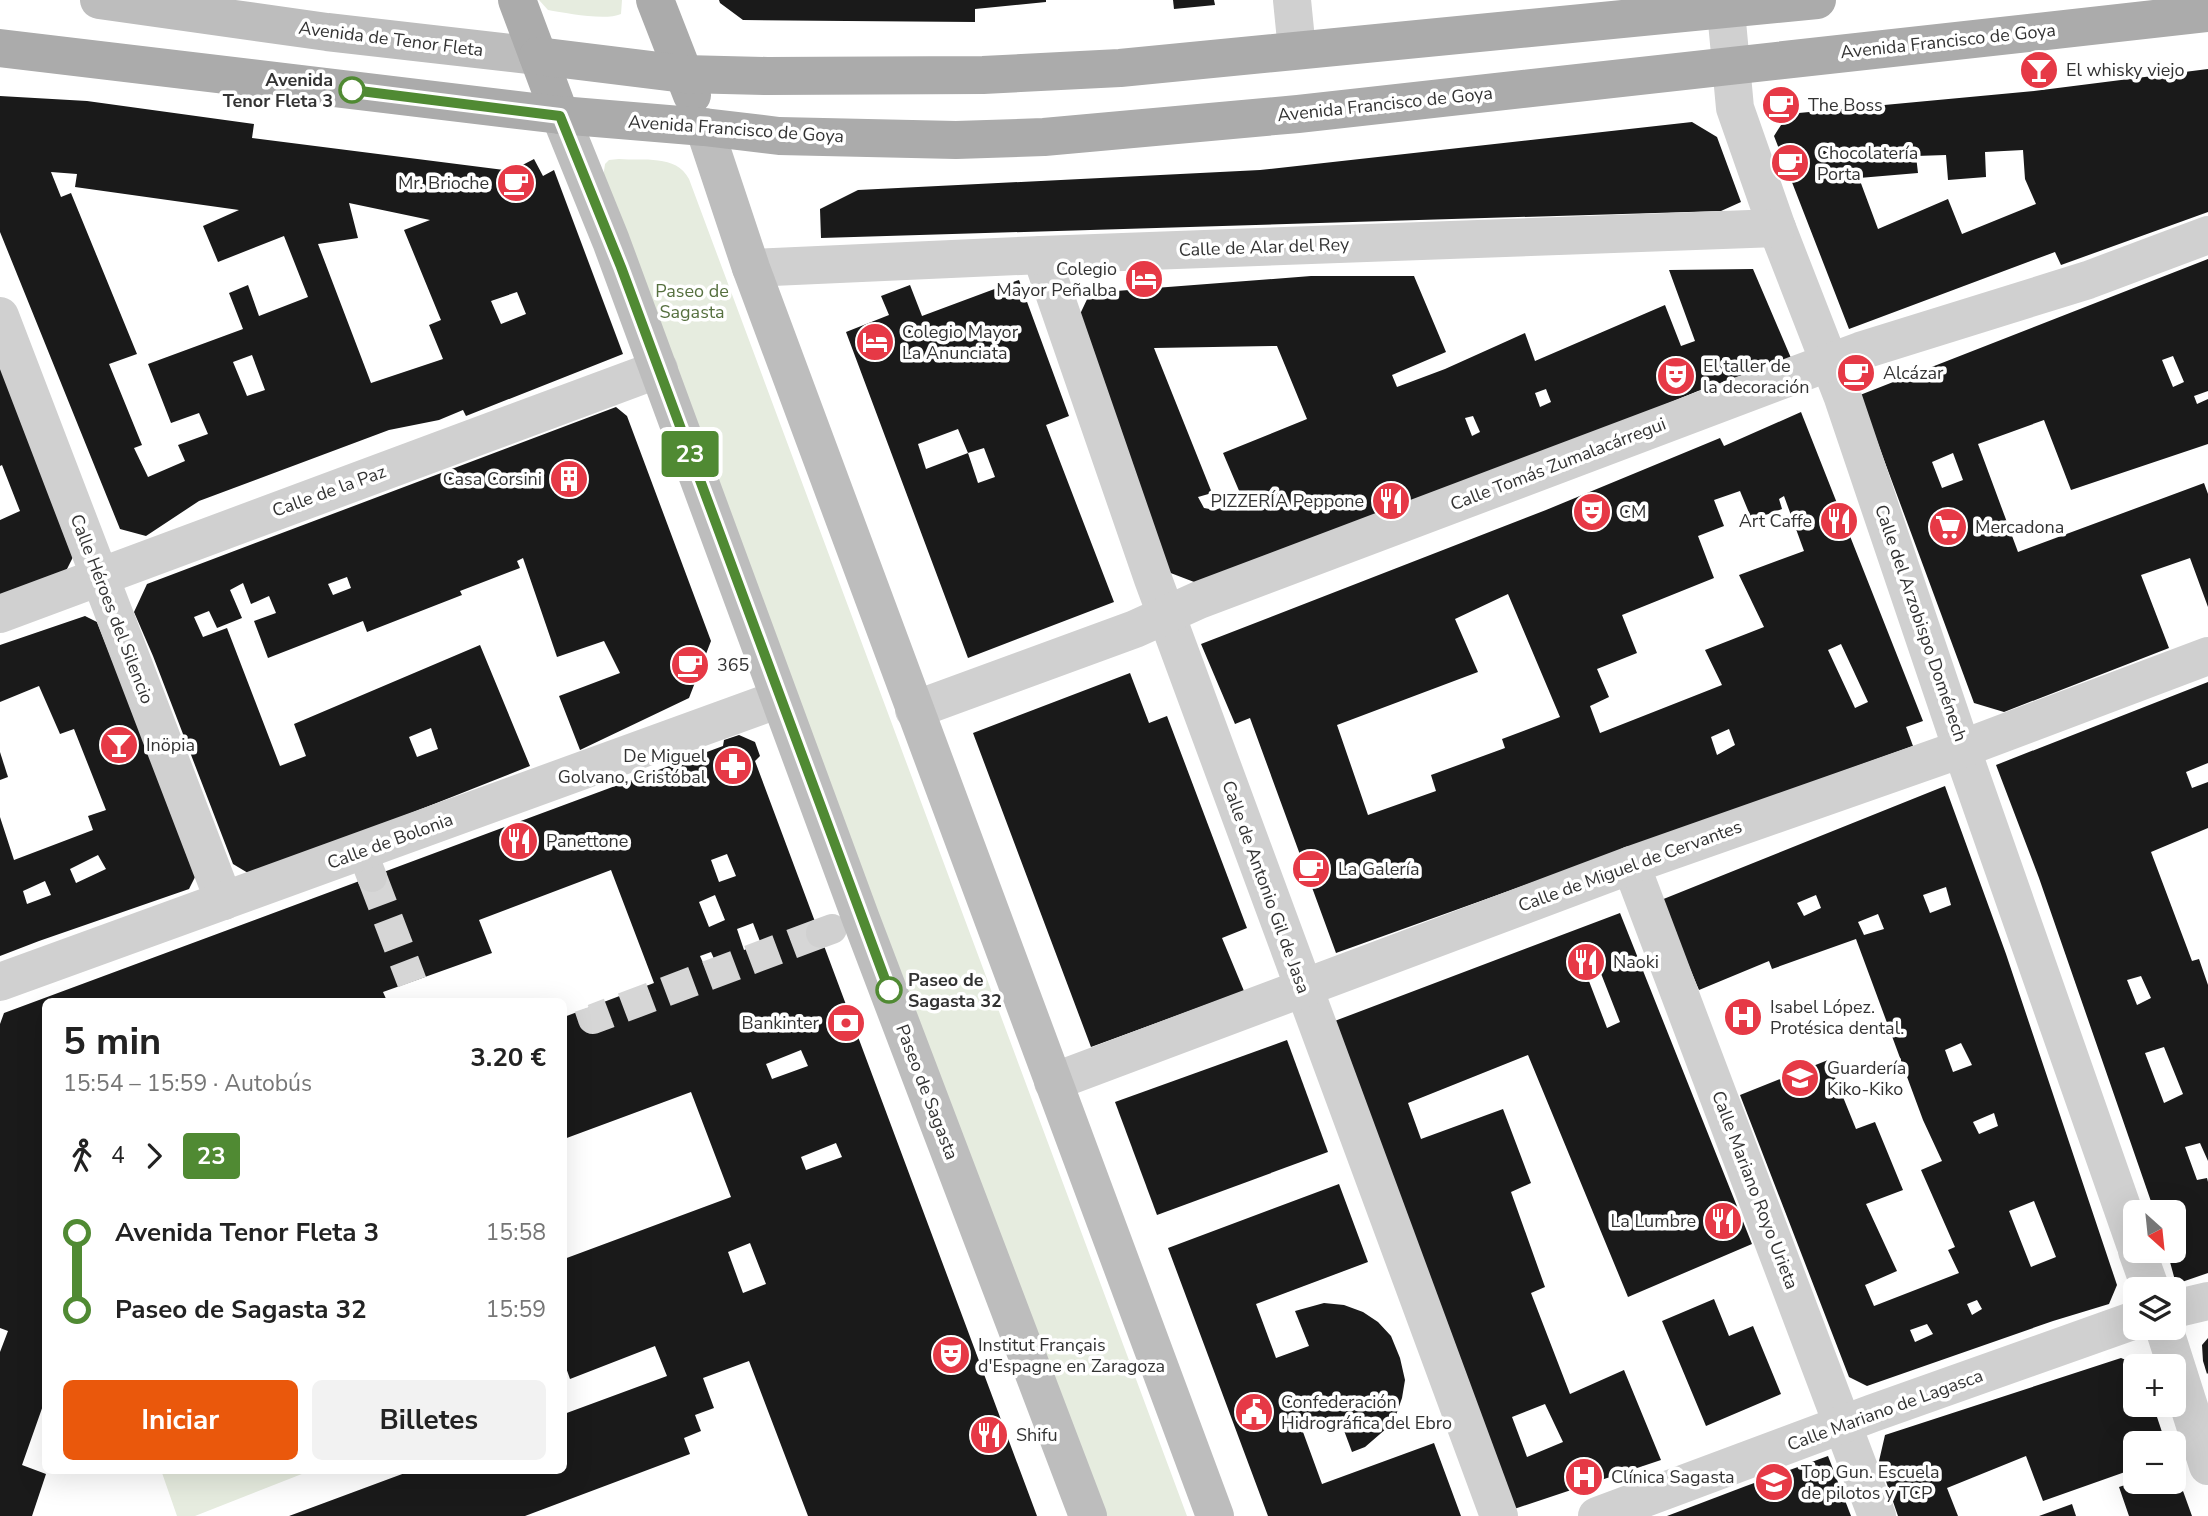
<!DOCTYPE html>
<html lang="es">
<meta charset="utf-8">
<style>
body{margin:0;font-family:"Nunito Sans",sans-serif;background:#f2f2f2;color:#222;height:100vh;display:flex;flex-direction:column;font-size:26px;white-space:nowrap}
*{box-sizing:border-box;margin:0}
p{font-size:23px;color:#767676}
.icon{flex:none;width:38px;height:38px;fill:none;stroke:currentColor;stroke-width:2;stroke-linecap:round;stroke-linejoin:round}
.map{position:relative;flex:1;overflow:hidden}
.drawer{position:absolute;left:42px;top:998px;width:525px;height:476px;display:flex;flex-direction:column;background:#fff;border-radius:10px;box-shadow:0 7px 28px #0002}
.drawer>*{flex:none}
.badge{padding:0 14px;border-radius:5px;font-size:24px;line-height:46px}
.needle{width:46px;rotate:153deg}
.tools{position:absolute;left:2123px;top:1200px;display:grid;gap:14px}
.tools a{display:grid;place-items:center;width:63px;height:63px;border-radius:10px;background:#fff;box-shadow:0 7px 28px #0002;font-size:35px}
.map>.badge{position:absolute;translate:-50% -50%;box-shadow:0 0 0 4px #fff}
.legs{display:flex;align-items:center;gap:10px;height:77px;padding:0 21px;font-size:23px}
.legs p{margin-inline-start:auto}
.head{display:flex;align-items:center;justify-content:space-between;height:119px;padding:0 21px}
h1{font-size:38px;font-weight:700;line-height:52px}
.cta{display:flex;gap:14px;margin-top:auto;padding:14px 21px}
.cta a{flex:1;height:80px;border-radius:10px;background:#ea580c;color:#fff;font-size:28px;font-weight:700;line-height:80px;text-align:center}
.cta a+a{background:#f2f2f2;color:#222}
ul{padding:0 21px;list-style:none}
li{display:flex;align-items:center;gap:24px;height:77px;font-size:26px}
li i{display:grid;place-items:center;width:10px;height:100%;margin:0 9px;background:currentColor}
li i::after{content:'';width:18px;height:18px;margin:-9px;border:5px solid;border-radius:50%;background:#fff}
li p{margin-inline-start:auto}
li:first-child i{background:linear-gradient(#0000 50%,currentColor 0)}
li:last-child i{background:linear-gradient(currentColor 50%,#0000 0)}
.map>svg:first-child{display:block}
.green{fill:#e6ecdf}
.building{fill:#1a1a1a;fill-rule:evenodd}
.lines{fill:none;stroke-linecap:round;stroke-linejoin:round}
.pedestrian-tunnel{stroke:#d6d6d6;stroke-width:30;stroke-dasharray:30 15;stroke-linecap:butt}
.pedestrian{stroke:#d0d0d0;stroke-width:30}
.minor{stroke:#d0d0d0;stroke-width:38}
.secondary{stroke:#bdbdbd;stroke-width:38}
.primary{stroke:#ababab;stroke-width:38}
.line-1-casing{stroke:#fff;stroke-width:16}
.line-1{stroke:#508a33;stroke-width:10}
.stop-1-dot{fill:#fff;stroke:#508a33;stroke-width:3.5}
.labels{text-anchor:middle;dominant-baseline:central;stroke-width:7;stroke-linejoin:round;paint-order:stroke}
.street-label{font-size:18px;fill:#333;stroke:#fff}
.poi-label{font-size:18px;fill:#333;stroke:#fff;text-anchor:start}
.stop-label{font-size:18px;font-weight:bold;fill:#333;stroke:#fff;text-anchor:end}
.park-label{font-size:18px;fill:#56703f;stroke:#fff}
</style>
<div class="map">
<svg width="2208" height="1516" viewBox="0 0 2208 1516">
<rect width="100%" height="100%" fill="#fff"/>
<g class="green">
<path d="M539,0H622L621,14C605,21 566,13 548,10Z"/>
<path d="M619,159C643,161 676,154 689,179L1187,1516H1104L603,178L605,164L609,160Z"/>
<polygon points="161,1470 312,1470 195,1516 177,1516"/>
</g>
<g class="building">
<polygon points="719,0 1046,0 1046,2 975,9 975,22 847,21 743,20 720,3"/>
<polygon points="1173,0 1214,0 1215,5 1174,9"/>
<path d="M2208,69V212L2061,265L2055,252L1849,329L1774,136L1788,114L2034,91ZM2023,150L2025,179L2036,204L1962,234L1948,199L1878,229L1859,178L1918,173L1916,156L1946,155L1948,180L1986,177L1985,152Z"/>
<path d="M0,96L87,101L254,124L252,138L511,171L534,159L543,176L554,170L623,354L466,416L463,410L439,420L389,430L199,501L146,536L120,529L0,232ZM51,172L77,174L75,187L239,210L203,226L218,262L284,236L308,297L259,316L248,285L229,293L243,329L148,364L171,423L199,413L208,434L178,445L185,461L148,477L134,448L142,445L109,364L137,354L71,193L61,197ZM349,203L430,220L404,230L441,320L429,325L443,359L371,383L318,244L358,238ZM517,292L526,314L501,324L491,301ZM252,355L265,390L247,396L233,362Z"/>
<polygon points="1692,122 1717,137 1741,202 1721,211 821,238 820,209 858,190 1260,170"/>
<path d="M2208,259V391L2194,396L2197,404L2208,399V444L2071,490L2044,420L1978,444L2018,552L2204,483L2208,494V607L2190,558L2141,575L2169,648L2004,712L1974,703L1860,395ZM2173,356L2184,382L2173,387L2162,360ZM1953,453L1963,480L1942,488L1932,462Z"/>
<path d="M1753,269L1791,358L1698,391L1567,445L1202,585L1168,572L1073,329L1090,293L1311,276H1414L1446,352L1392,375L1397,387L1445,369L1525,333L1535,361L1665,305L1681,346L1695,341L1669,270ZM1277,346L1307,419L1223,453L1243,500L1215,510L1204,508L1198,497L1212,493L1154,348ZM1546,389L1551,402L1540,407L1535,393ZM1473,416L1480,432L1472,436L1465,418Z"/>
<path d="M1019,280L1069,416L1046,425L1114,602L968,658L846,332L889,315L881,296L910,285L922,316ZM958,429L968,453L984,448L995,477L978,483L968,453L926,469L918,444Z"/>
<polygon points="0,355 75,553 66,571 0,595 0,520 20,511 2,465 0,466"/>
<path d="M616,407L627,416L711,641L689,698L580,750L559,696L620,673L604,641L557,657L523,558L517,561L520,568L460,591L462,595L367,632L363,621L268,658L254,621L276,613L269,596L251,604L243,583L230,590L242,618L217,628L209,611L194,617L203,637L227,628L280,766L306,756L294,724L480,645L530,766L396,819L248,873L233,864L153,656L134,612L147,584ZM347,577L351,588L333,595L328,584ZM431,728L438,749L417,757L409,737Z"/>
<path d="M1801,412L1923,721L1906,727L1913,746L1336,953L1250,718L1235,724L1201,644L1546,510L1720,438L1724,446ZM1740,491L1752,520L1782,509L1779,499L1784,496L1804,551L1739,575L1764,627L1705,650L1722,685L1600,733L1590,706L1609,697L1597,669L1637,653L1622,615L1714,578L1698,536L1724,526L1714,500ZM1508,594L1560,717L1502,739L1505,748L1431,775L1436,791L1368,815L1337,725L1478,672L1455,619ZM1841,644L1868,702L1855,708L1828,650ZM1729,729L1735,745L1717,755L1711,737Z"/>
<path d="M85,616L97,622L197,873L189,889L39,941L0,956V817L14,860L93,830L88,816L106,810L74,729L60,734L39,686L0,702V645ZM98,855L106,869L76,883L70,869ZM45,881L51,895L27,904L23,891Z"/>
<polygon points="1130,673 1149,723 1167,716 1247,928 1222,938 1244,991 1091,1047 973,733"/>
<path d="M2208,682V763L2186,772L2192,788L2208,782V828L2151,852L2192,961L2199,959L2208,985V1161L2200,1143L2185,1147L2197,1180L2207,1178L2208,1182V1273L2176,1284L2167,1251H2174V1213H2155L2039,878L1996,765ZM2141,976L2151,998L2137,1005L2127,980ZM2164,1047L2183,1094L2164,1103L2145,1053Z"/>
<path d="M739,735L755,742L760,756L755,761L1037,1516H808L749,1361L703,1378L714,1408L695,1415L701,1431L684,1438L690,1454L525,1516H289L413,1470H564V1414L667,1376L655,1346L570,1379L564,1362V1259L731,1197L691,1092L564,1139V1017L654,983L611,870L479,920L492,953L383,992L387,1001H46V1397L22,1465L46,1474L32,1516H0V1352L8,1331L0,1328V1024L4,1013L723,746L724,740ZM727,854L736,876L719,882L711,860ZM715,895L725,920L709,927L699,902ZM753,923L761,944L744,950L737,929ZM711,952L715,961L704,965L700,956ZM801,1050L808,1066L772,1079L766,1064ZM836,1143L842,1157L806,1170L801,1157ZM750,1243L766,1284L743,1293L728,1252Z"/>
<polygon points="0,752 8,777 0,780"/>
<path d="M1945,786L2006,954L2117,1285L2109,1304L2053,1321L1867,1386L1849,1377L1740,1095L1828,1060L1856,1129L1875,1122L1903,1190L1866,1204L1897,1271L1865,1285L1874,1306L1959,1273L1948,1250L1955,1247L1921,1170L1942,1161L1923,1120L1856,939L1772,969L1769,961L1699,990L1661,900ZM1946,887L1951,905L1930,913L1923,895ZM1816,895L1821,908L1804,916L1797,903ZM1878,914L1884,929L1864,935L1858,922ZM1961,1043L1972,1065L1953,1072L1945,1050ZM1994,1113L1998,1126L1979,1134L1973,1122ZM2034,1201L2056,1257L2031,1267L2009,1211ZM1977,1300L1982,1309L1972,1315L1967,1304ZM1927,1324L1933,1334L1915,1342L1910,1330Z"/>
<path d="M1620,913L1752,1244L1628,1297L1528,1055L1408,1103L1421,1139L1503,1109L1531,1183L1511,1192L1545,1287L1531,1293L1570,1394L1624,1370L1661,1460L1511,1510L1332,1022ZM1600,971L1620,1022L1607,1028L1587,976ZM1545,1404L1563,1442L1527,1457L1512,1417Z"/>
<polygon points="1287,1040 1328,1152 1157,1215 1115,1102"/>
<polygon points="1339,1184 1368,1262 1256,1304 1276,1358 1309,1346 1295,1311 1324,1303 1344,1305 1363,1312 1378,1322 1391,1336 1400,1358 1405,1380 1402,1398 1396,1415 1387,1428 1365,1447 1352,1452 1339,1417 1303,1432 1322,1484 1434,1443 1461,1516 1268,1516 1168,1248"/>
<polygon points="1714,1299 1729,1336 1753,1326 1781,1394 1706,1426 1662,1321"/>
<polygon points="2208,1338 2208,1373 2207,1374 2203,1361 2202,1345"/>
<polygon points="2121,1358 2143,1367 2135,1367 2135,1405 2153,1405 2166,1444 2135,1444 2135,1482 2174,1482 2174,1466 2192,1516 2129,1516 2119,1487 2128,1484 2125,1472 2043,1501 2026,1456 1947,1488 1958,1516 1898,1516 1879,1461 1885,1435"/>
<polygon points="1828,1456 1851,1516 1667,1516 1746,1486"/>
<polygon points="2072,1504 2076,1516 2039,1516"/>
</g>
<g class="lines">
<g class="pedestrian-tunnel">
<polyline points="372,877 412,982"/>
<polyline points="589,1007 593,1019 821,933"/>
</g>
<g class="pedestrian">
<polyline points="362,851 372,877"/>
<polyline points="821,933 832,929"/>
</g>
<g class="minor">
<polyline points="1292,0 1297,50"/>
<polyline points="1725,0 1735,108 1777,228 1842,395 1969,770 2135,1244"/>
<polyline points="1041,255 1153,579 1499,1516"/>
<polyline points="751,268 1041,255 1777,228"/>
<polyline points="0,316 224,901"/>
<polyline points="0,614 659,369"/>
<polyline points="914,710 1135,629 1199,600 1798,374 1860,351 2088,280 2208,235"/>
<polyline points="1631,865 1877,1516"/>
<polyline points="0,982 779,699"/>
<polyline points="1053,1082 1631,865 1964,748 2208,656"/>
<polyline points="2137,1251 2151,1290"/>
<polyline points="2174,1309 2208,1301"/>
<polyline points="2164,1328 2208,1466"/>
<polyline points="1597,1516 1873,1413 2135,1320"/>
</g>
<g class="secondary">
<polyline points="99,0 327,32 538,56"/>
<polyline points="560,115 611,241 861,919 1088,1516"/>
<polyline points="704,127 751,268 1215,1516"/>
</g>
<g class="primary">
<polyline points="517,0 560,115"/>
<polyline points="655,0 692,95"/>
<polyline points="0,48 560,115 704,127 779,136 956,140 1044,137 1298,114 2208,13"/>
<polyline points="538,56 684,74 767,76 983,75 1120,68 1817,0"/>
</g>
</g>
<g class="lines">
<defs>
<polyline id="line-1" points="352,90 560,116 621,267 889,990"/>
</defs>
<use href="#line-1" class="line-1-casing"/>
<use href="#line-1" class="line-1"/>
</g>
<defs>
<symbol id="bar-disc" viewBox="-11 -11 22 22"><circle r="9.5" fill="#e63946" stroke="#fff"/><path d="M-6-5H6L.8 .8V4.5H3.5V6h-7V4.5H-.8V.8Z" fill="#fff"/></symbol>
<symbol id="cafe-disc" viewBox="-11 -11 22 22"><circle r="9.5" fill="#e63946" stroke="#fff"/><path d="M-5.5-4.5H6V0H3Q3 3.5 0 3.5H-2.5Q-5.5 3.5-5.5 0ZM3-3.2v2h1.7v-2ZM-6 4.5H4V6H-6Z" fill="#fff"/></symbol>
<symbol id="hotel-disc" viewBox="-11 -11 22 22"><circle r="9.5" fill="#e63946" stroke="#fff"/><path d="M-6-4.5h1.5V1H6V5H4.5V3h-9V5H-6ZM-4 0a1.8 1.8 0 1 1 3.6 0ZM.5 0V-2.5h3Q6-2.5 6 0Z" fill="#fff"/></symbol>
<symbol id="theatre-disc" viewBox="-11 -11 22 22"><circle r="9.5" fill="#e63946" stroke="#fff"/><path d="M-5-5.5Q0-4 5-5.5V0Q5 5 0 6Q-5 5-5 0ZM-3.3-2.5H-1v1.5H-3.3ZM1-2.5H3.3v1.5H1ZM-2.8 1Q0 5.5 2.8 1Z" fill="#fff"/></symbol>
<symbol id="building-disc" viewBox="-11 -11 22 22"><circle r="9.5" fill="#e63946" stroke="#fff"/><path d="M-4-6H4V6H1V3H-1V6H-4ZM-2.5-4.3h1.7v1.8h-1.7ZM.8-4.3h1.7v1.8H.8ZM-2.5-1h1.7V.8h-1.7ZM.8-1h1.7V.8H.8Z" fill="#fff"/></symbol>
<symbol id="restaurant-disc" viewBox="-11 -11 22 22"><circle r="9.5" fill="#e63946" stroke="#fff"/><path d="M-5-6h1v4h1v-4h1v4h1v-4h1v5L-1.5 .5V6h-2V.5L-5-1ZM5-6V6H3V1.5H1.5Q1.5-4 5-6Z" fill="#fff"/></symbol>
<symbol id="supermarket-disc" viewBox="-11 -11 22 22"><circle r="9.5" fill="#e63946" stroke="#fff"/><path d="M-6-5.5h2.5l.6 2H6L4.5 2H-2.5L-4.4-4H-6ZM-1.5 3.2a1.3 1.3 0 1 0 .1 0ZM3 3.2a1.3 1.3 0 1 0 .1 0Z" fill="#fff"/></symbol>
<symbol id="pharmacy-disc" viewBox="-11 -11 22 22"><circle r="9.5" fill="#e63946" stroke="#fff"/><path d="M-2-6h4v4h4v4h-4v4h-4v-4h-4v-4h4Z" fill="#fff"/></symbol>
<symbol id="hospital-disc" viewBox="-11 -11 22 22"><circle r="9.5" fill="#e63946" stroke="#fff"/><path d="M-5-5h3v3.5h4V-5h3V5h-3V1.5h-4V5h-3Z" fill="#fff"/></symbol>
<symbol id="bank-disc" viewBox="-11 -11 22 22"><circle r="9.5" fill="#e63946" stroke="#fff"/><path d="M-6-4H6V4H-6ZM0-2.3a2.3 2.3 0 1 0 0 4.6a2.3 2.3 0 1 0 0-4.6Z" fill="#fff"/></symbol>
<symbol id="school-disc" viewBox="-11 -11 22 22"><circle r="9.5" fill="#e63946" stroke="#fff"/><path d="M0-5L7-2L0 1L-7-2ZM-4 1L0 2.5L4 1V4Q0 6-4 4Z" fill="#fff"/></symbol>
<symbol id="civic-disc" viewBox="-11 -11 22 22"><circle r="9.5" fill="#e63946" stroke="#fff"/><path d="M-.6-6.5H3V-4.5H.6V-3L4-1V1h2V6H-6V1h2V-1L-.6-3ZM-1.2 2.5V6h2.4V2.5Z" fill="#fff"/></symbol>
</defs>
<g fill-rule="evenodd">
<use href="#bar-disc" x="2017" y="48" width="44" height="44"/>
<use href="#cafe-disc" x="1759" y="83" width="44" height="44"/>
<use href="#cafe-disc" x="1768" y="141" width="44" height="44"/>
<use href="#cafe-disc" x="494" y="161" width="44" height="44"/>
<use href="#hotel-disc" x="1122" y="257" width="44" height="44"/>
<use href="#hotel-disc" x="853" y="320" width="44" height="44"/>
<use href="#cafe-disc" x="1834" y="351" width="44" height="44"/>
<use href="#theatre-disc" x="1654" y="354" width="44" height="44"/>
<use href="#building-disc" x="547" y="457" width="44" height="44"/>
<use href="#restaurant-disc" x="1369" y="479" width="44" height="44"/>
<use href="#theatre-disc" x="1570" y="490" width="44" height="44"/>
<use href="#restaurant-disc" x="1817" y="499" width="44" height="44"/>
<use href="#supermarket-disc" x="1926" y="505" width="44" height="44"/>
<use href="#cafe-disc" x="668" y="643" width="44" height="44"/>
<use href="#bar-disc" x="97" y="723" width="44" height="44"/>
<use href="#pharmacy-disc" x="711" y="744" width="44" height="44"/>
<use href="#restaurant-disc" x="497" y="819" width="44" height="44"/>
<use href="#cafe-disc" x="1289" y="847" width="44" height="44"/>
<use href="#restaurant-disc" x="1564" y="940" width="44" height="44"/>
<use href="#hospital-disc" x="1721" y="995" width="44" height="44"/>
<use href="#bank-disc" x="824" y="1001" width="44" height="44"/>
<use href="#school-disc" x="1778" y="1056" width="44" height="44"/>
<use href="#restaurant-disc" x="1701" y="1199" width="44" height="44"/>
<use href="#theatre-disc" x="929" y="1333" width="44" height="44"/>
<use href="#civic-disc" x="1232" y="1390" width="44" height="44"/>
<use href="#restaurant-disc" x="967" y="1413" width="44" height="44"/>
<use href="#hospital-disc" x="1562" y="1455" width="44" height="44"/>
<use href="#school-disc" x="1752" y="1460" width="44" height="44"/>
</g>
<g class="stop-1-dot">
<circle cx="352" cy="90" r="12"/>
<circle cx="889" cy="990" r="12"/>
</g>
<g class="labels">
<g class="street-label">
<text transform="translate(391 39) rotate(7)">Avenida de Tenor Fleta</text>
<text transform="translate(1948 41) rotate(-6)">Avenida Francisco de Goya</text>
<text transform="translate(1385 104) rotate(-6)">Avenida Francisco de Goya</text>
<text transform="translate(736 129) rotate(4)">Avenida Francisco de Goya</text>
<text transform="translate(1264 247) rotate(-2)">Calle de Alar del Rey</text>
<text transform="translate(1558 464) rotate(-21)">Calle Tomás Zumalacárregui</text>
<text transform="translate(329 491) rotate(-20)">Calle de la Paz</text>
<text transform="translate(112 609) rotate(69)">Calle Héroes del Silencio</text>
<text transform="translate(1921 623) rotate(71)">Calle del Arzobispo Doménech</text>
<text transform="translate(390 841) rotate(-20)">Calle de Bolonia</text>
<text transform="translate(1630 866) rotate(-20)">Calle de Miguel de Cervantes</text>
<text transform="translate(1266 887) rotate(70)">Calle de Antonio Gil de Jasa</text>
<text transform="translate(927 1092) rotate(69)">Paseo de Sagasta</text>
<text transform="translate(1755 1190) rotate(69)">Calle Mariano Royo Urieta</text>
<text transform="translate(1885 1410) rotate(-20)">Calle Mariano de Lagasca</text>
</g>
<g class="poi-label">
<text x="2066" y="70">El whisky viejo</text>
<text x="1808" y="105">The Boss</text>
<text x="1817" y="153">Chocolatería<tspan x="1817" dy="21">Porta</tspan></text>
<text x="489" y="183" text-anchor="end">Mr. Brioche</text>
<text x="1117" y="269" text-anchor="end">Colegio<tspan x="1117" dy="21">Mayor Peñalba</tspan></text>
<text x="902" y="332">Colegio Mayor<tspan x="902" dy="21">La Anunciata</tspan></text>
<text x="1703" y="366">El taller de<tspan x="1703" dy="21">la decoración</tspan></text>
<text x="1883" y="373">Alcázar</text>
<text x="542" y="479" text-anchor="end">Casa Corsini</text>
<text x="1364" y="501" text-anchor="end">PIZZERÍA Peppone</text>
<text x="1619" y="512">CM</text>
<text x="1812" y="521" text-anchor="end">Art Caffe</text>
<text x="1975" y="527">Mercadona</text>
<text x="717" y="665">365</text>
<text x="146" y="745">Inöpia</text>
<text x="706" y="756" text-anchor="end">De Miguel<tspan x="706" dy="21">Golvano, Cristóbal</tspan></text>
<text x="546" y="841">Panettone</text>
<text x="1338" y="869">La Galería</text>
<text x="1613" y="962">Naoki</text>
<text x="1770" y="1007">Isabel López.<tspan x="1770" dy="21">Protésica dental.</tspan></text>
<text x="819" y="1023" text-anchor="end">Bankinter</text>
<text x="1827" y="1068">Guardería<tspan x="1827" dy="21">Kiko-Kiko</tspan></text>
<text x="1696" y="1221" text-anchor="end">La Lumbre</text>
<text x="978" y="1345">Institut Français<tspan x="978" dy="21">d'Espagne en Zaragoza</tspan></text>
<text x="1281" y="1402">Confederación<tspan x="1281" dy="21">Hidrográfica del Ebro</tspan></text>
<text x="1016" y="1435">Shifu</text>
<text x="1801" y="1472">Top Gun. Escuela<tspan x="1801" dy="21">de pilotos y TCP</tspan></text>
<text x="1611" y="1477">Clínica Sagasta</text>
</g>
<g class="stop-label">
<text x="333" y="80">Avenida<tspan x="333" dy="21">Tenor Fleta 3</tspan></text>
<text x="908" y="980" text-anchor="start">Paseo de<tspan x="908" dy="21">Sagasta 32</tspan></text>
</g>
<g class="park-label">
<text x="692" y="291">Paseo de<tspan x="692" dy="21">Sagasta</tspan></text>
</g>
</g>
</svg>
<div class="tools">
<a><svg class="needle" viewBox="-14 -14 28 28"><path d="M0-13l5 13h-10z" fill="#e53935"/><path d="M0 13l5-13h-10z" fill="#767676"/></svg></a>
<a><svg class="icon" aria-label="layers" viewBox="0 0 24 24"><path d="M12 4l9 5-9 5-9-5zM3 14l9 5 9-5"/></svg></a>
<a>+</a>
<a>−</a>
</div>
<b class="badge" style="left:690px;top:454px;background:#508a33;color:#fff">23</b>
<section class="drawer">
<div class="head"><div><h1>5 min</h1><p>15:54 – 15:59 · Autobús</p></div><b>3.20 €</b></div>
<div class="legs"><svg class="icon" aria-label="walk" viewBox="0 0 24 24"><circle cx="13" cy="4" r="2"/><path d="M13 8l-2 6 4 7M11 14l-3 7M7 12l3-4h3l4 4"/></svg>4<svg class="icon" aria-label="forward" viewBox="0 0 24 24"><path d="M9 5l7 7-7 7"/></svg><b class="badge" style="background:#508a33;color:#fff">23</b></div>
<ul>
<li><i style="color:#508a33"></i><b>Avenida Tenor Fleta 3</b><p>15:58</p></li>
<li><i style="color:#508a33"></i><b>Paseo de Sagasta 32</b><p>15:59</p></li>
</ul>
<div class="cta"><a>Iniciar</a><a>Billetes</a></div>
</section>
</div>
